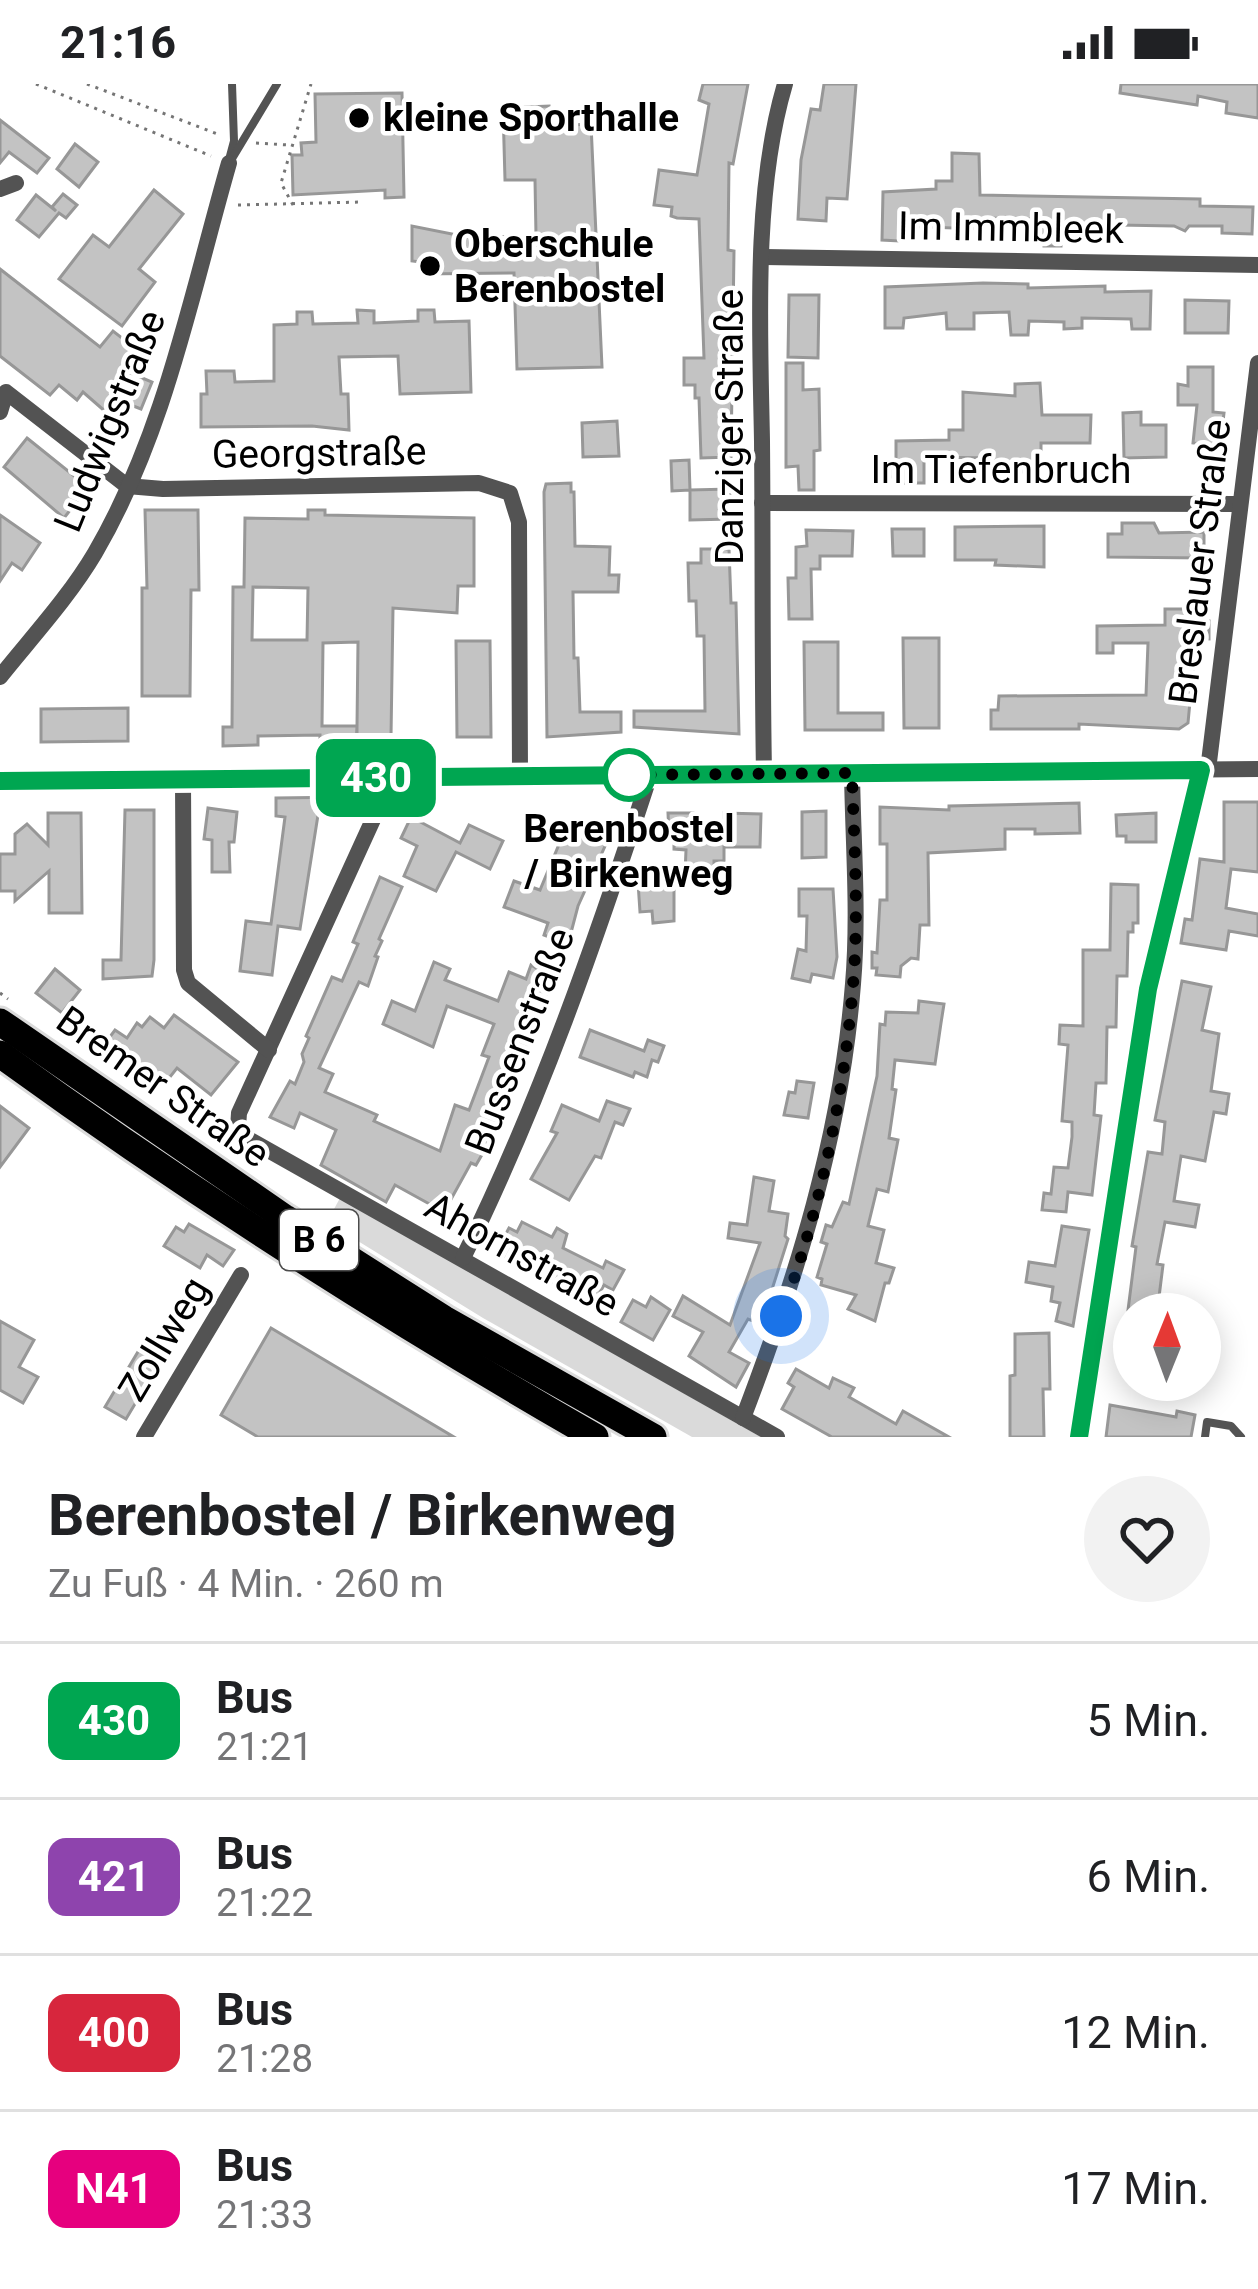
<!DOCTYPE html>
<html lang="de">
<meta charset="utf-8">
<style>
body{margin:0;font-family:Roboto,sans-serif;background:#f2f2f2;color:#202124;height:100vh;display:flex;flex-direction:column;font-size:45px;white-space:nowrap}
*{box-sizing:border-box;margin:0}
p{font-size:39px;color:#757577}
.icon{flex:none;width:66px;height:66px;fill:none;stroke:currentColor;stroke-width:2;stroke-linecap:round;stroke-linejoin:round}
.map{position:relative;height:1353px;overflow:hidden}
.side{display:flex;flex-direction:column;background:#fff;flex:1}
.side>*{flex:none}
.badge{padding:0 24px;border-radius:18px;font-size:42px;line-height:78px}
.needle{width:78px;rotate:1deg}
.buttons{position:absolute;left:1113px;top:1209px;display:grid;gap:24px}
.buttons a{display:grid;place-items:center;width:108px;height:108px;border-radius:50%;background:#fff;box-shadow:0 6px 30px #0003;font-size:60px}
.you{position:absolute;width:60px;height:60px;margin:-30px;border:9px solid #fff;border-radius:50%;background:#1a73e8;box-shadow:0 0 0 18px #1a73e833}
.map>.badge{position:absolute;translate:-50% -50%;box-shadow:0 0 0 6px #fff}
.round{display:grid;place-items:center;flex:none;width:126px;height:126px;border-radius:63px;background:#f2f2f2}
.head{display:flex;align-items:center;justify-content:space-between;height:204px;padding:0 48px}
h1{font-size:57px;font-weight:700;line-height:90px}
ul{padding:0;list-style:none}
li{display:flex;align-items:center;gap:36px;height:156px;padding:0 48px;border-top:3px solid #e0e0e0}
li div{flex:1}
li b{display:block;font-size:45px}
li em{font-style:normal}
li .badge{min-width:132px;font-weight:700;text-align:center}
.status{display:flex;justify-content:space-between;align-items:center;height:84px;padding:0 60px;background:#fff;direction:ltr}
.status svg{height:33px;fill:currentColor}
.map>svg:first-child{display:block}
.green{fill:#dadada}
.building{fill:#c3c3c3;stroke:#979797;stroke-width:3;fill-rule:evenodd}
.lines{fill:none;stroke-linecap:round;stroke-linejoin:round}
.primary-casing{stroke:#dbdbdb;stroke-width:33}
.path{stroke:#757575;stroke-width:3;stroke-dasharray:3 6;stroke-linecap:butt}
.service{stroke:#535353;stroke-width:8}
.minor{stroke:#535353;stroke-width:16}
.primary{stroke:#000;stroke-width:27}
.line-casing{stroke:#fff;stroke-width:27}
.line{stroke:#00a651;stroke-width:18}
.walk{stroke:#000;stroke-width:12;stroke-dasharray:0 21.6}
.poi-dot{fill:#000;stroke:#fff;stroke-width:4.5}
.stop-dot{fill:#fff;stroke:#00a651;stroke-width:6}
.labels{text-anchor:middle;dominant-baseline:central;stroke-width:9;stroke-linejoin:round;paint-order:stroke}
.shield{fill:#fff;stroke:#4c4c4c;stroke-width:3}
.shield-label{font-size:36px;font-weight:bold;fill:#000}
.poi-label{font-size:39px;font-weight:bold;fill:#000;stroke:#fff;text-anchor:start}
.street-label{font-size:39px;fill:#000;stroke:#fff}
.stop-label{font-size:39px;font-weight:bold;fill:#000;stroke:#fff}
</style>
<div class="status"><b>21:16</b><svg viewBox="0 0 49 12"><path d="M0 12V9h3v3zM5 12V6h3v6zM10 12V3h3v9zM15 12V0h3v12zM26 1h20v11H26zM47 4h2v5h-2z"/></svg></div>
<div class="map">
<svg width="1258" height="1353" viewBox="0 0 1258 1353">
<rect width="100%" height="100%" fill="#fff"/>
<polygon class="green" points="340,1114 761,1353 692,1353 483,1234 327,1138"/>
<g class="building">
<polygon points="703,0 748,0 733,80 729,79 728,166 734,167 731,373 701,374 699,314 695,314 695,301 684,301 684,274 704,274 699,135 677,134 671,132 672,123 654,121 659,86 697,91 709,20 699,16"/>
<polygon points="824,0 856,0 847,115 827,114 826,137 798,135 801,76 811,25 820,26"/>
<polygon points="1121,0 1258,0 1258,34 1226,29 1227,18 1198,12 1197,21 1120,9"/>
<polygon points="402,9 404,113 385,114 385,106 293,111 292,71 302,71 301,59 316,58 315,10"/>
<polygon points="549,22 549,42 591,40 602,283 517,285 514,189 422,190 421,178 412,177 412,142 467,153 536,152 535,96 505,96 503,24"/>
<polygon points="0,36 49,74 37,89 9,68 0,79"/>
<polygon points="75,60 98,78 79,103 57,85"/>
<polygon points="952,69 979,70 980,111 1200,115 1200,122 1253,123 1252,150 1222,149 1222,142 1189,142 1185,147 1174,142 1061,140 1061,162 1044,162 1044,135 980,134 980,145 899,142 899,157 882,156 883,108 936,105 936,97 952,97"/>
<polygon points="154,106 183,130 139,185 155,198 122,242 59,195 93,151 109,163"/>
<polygon points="63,110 77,121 66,134 59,129 39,153 17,136 36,111 56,127 52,123"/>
<polygon points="0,185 100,263 113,247 149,275 135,291 152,298 141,325 118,316 107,329 83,308 77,316 59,301 50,311 0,272"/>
<polygon points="983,199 1028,200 1028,204 1105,202 1105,208 1151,207 1150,245 1132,245 1131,235 1082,234 1082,244 1064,245 1064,238 1029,237 1028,251 1011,251 1009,228 974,229 974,245 947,245 946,229 904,234 903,244 885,244 885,203"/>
<polygon points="789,211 819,211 818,274 788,273"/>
<polygon points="1185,216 1229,217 1228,249 1185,249"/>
<polygon points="357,226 374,227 374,239 418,237 418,226 434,226 435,238 469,237 471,308 400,310 398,272 339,273 341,310 348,310 349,346 312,342 201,343 201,310 207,310 206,287 234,287 235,298 274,297 274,241 297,240 297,228 312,228 313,240 358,239"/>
<polygon points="786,279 803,279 803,306 819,305 820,366 814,367 814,406 799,406 798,382 786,383"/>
<polygon points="1188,283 1213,283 1213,328 1224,329 1220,362 1193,359 1197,321 1178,321 1178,300 1188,302"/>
<polygon points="1040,299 1042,331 1091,331 1090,359 1041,359 1041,388 991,388 991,374 924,373 924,399 896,399 896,393 880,393 879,376 896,376 896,357 949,356 949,346 963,346 963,308 1015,312 1015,300"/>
<polygon points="1141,328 1141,341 1166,341 1166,373 1124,374 1123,329"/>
<polygon points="617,337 619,372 583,373 582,339"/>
<polygon points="27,354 88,403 64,434 4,383"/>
<polygon points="689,376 690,406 730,405 730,435 690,436 690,406 672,407 671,377"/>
<polygon points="571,399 571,408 574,408 575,462 610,463 609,491 619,491 618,508 573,508 574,574 578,574 580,628 621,628 621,648 547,653 544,408 546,400"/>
<polygon points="145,426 198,426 199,506 191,506 190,612 142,612 142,504 147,504"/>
<path d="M308,426H325V431L474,434V502H458L457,529L393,524L391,653L357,652V642L356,661H320V651L258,652V661L223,662V643H232L233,503H244L245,434L308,435ZM253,503L308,504L307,556H252ZM358,558L357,642H322L323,559Z"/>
<polygon points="0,431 40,459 22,486 12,479 0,497"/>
<polygon points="1122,439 1154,439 1159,449 1204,448 1204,474 1108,473 1108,450 1122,450"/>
<polygon points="1044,442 1044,483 995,481 996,476 955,476 955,443"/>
<polygon points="892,445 924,445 924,472 893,472"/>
<polygon points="806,446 853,447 852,472 820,472 820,485 811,485 812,535 789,535 788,494 796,494 796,463 807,462"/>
<polygon points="701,465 729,465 731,519 736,519 739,650 634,643 634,627 705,627 704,552 697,552 696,517 689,517 688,479 701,479"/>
<polygon points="1165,525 1200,525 1200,537 1209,537 1209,555 1196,554 1188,639 1179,645 1079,640 1079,645 991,645 991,626 998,626 999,612 1146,611 1148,559 1113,559 1113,569 1097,569 1097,542 1165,541"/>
<polygon points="903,554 939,554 939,644 904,644"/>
<polygon points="456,557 490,557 491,653 457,653"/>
<polygon points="804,558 838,558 838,629 883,629 883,646 805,646"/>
<polygon points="128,624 128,657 41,658 41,625"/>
<polygon points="351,713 351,731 318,731 300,845 278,842 272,891 240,887 246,837 271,840 285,733 276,732 276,714"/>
<polygon points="1224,718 1258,718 1258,788 1231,785 1226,824 1258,830 1258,852 1229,847 1226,866 1181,859 1185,835 1192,836 1200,775 1224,778"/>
<polygon points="1079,719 1080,749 1035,750 1035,745 1005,745 1005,765 928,769 929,841 920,841 918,875 911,874 901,882 900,893 876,891 877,884 872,884 872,868 877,869 880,816 887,816 887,760 880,760 880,723 949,726 949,722"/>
<polygon points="208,724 237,728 234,758 229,758 230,788 212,788 212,756 204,755"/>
<polygon points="125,726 154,726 154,876 152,892 103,895 103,876 121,876"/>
<polygon points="826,727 826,773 802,774 802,728"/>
<polygon points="48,729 81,729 82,829 49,829 49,787 15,817 15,807 0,807 0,770 15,770 15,750 27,740 48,761"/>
<polygon points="668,729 693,729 694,749 724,750 724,760 724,729 761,730 760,763 724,763 724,777 714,777 714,789 685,790 686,766 674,765 674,753 669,753"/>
<polygon points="1156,729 1156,758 1126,758 1126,752 1117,752 1116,731"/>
<polygon points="411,733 460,759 469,741 503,757 490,785 456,768 436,807 404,792 417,762 401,754"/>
<polygon points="586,742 610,751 578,822 568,860 544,851 548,839 504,823 514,797 540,806 565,746 582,752"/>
<polygon points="380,793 402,803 379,855 382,857 375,872 378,873 368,902 359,898 319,984 333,990 325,1008 377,1031 374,1037 440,1067 455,1021 469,1026 489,973 482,971 494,940 447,922 433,963 383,940 392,917 415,927 434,878 450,885 445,896 498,917 509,888 526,895 531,881 553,894 491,1055 476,1081 471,1079 444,1128 395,1101 386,1118 321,1081 336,1046 300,1029 294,1044 270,1033 290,997 295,1000 304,978 302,970 309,954 306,952 332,893 342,897 358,860 353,858"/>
<polygon points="638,798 674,798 674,837 653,839 652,827 640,828"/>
<polygon points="1111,800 1138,801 1138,839 1133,839 1133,848 1128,848 1127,892 1117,892 1116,943 1107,943 1106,999 1096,999 1094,1031 1101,1032 1092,1111 1068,1108 1066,1128 1042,1126 1044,1109 1051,1110 1054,1083 1068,1084 1072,1053 1072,1038 1062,1037 1068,961 1059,960 1060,941 1083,942 1083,866 1110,866"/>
<polygon points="799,805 833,805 837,873 833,894 812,890 810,898 792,894 798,865 806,867 807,832 799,832"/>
<polygon points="55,885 80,906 62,929 36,909"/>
<polygon points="1182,897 1211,903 1202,946 1219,950 1211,1007 1229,1010 1226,1030 1214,1028 1205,1077 1181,1072 1174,1117 1199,1121 1195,1143 1165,1138 1157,1180 1163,1181 1158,1221 1147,1220 1146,1227 1128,1226 1136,1163 1132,1162 1148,1068 1162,1070 1165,1038 1155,1036"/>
<polygon points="919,917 944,920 941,939 935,980 895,976 892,1005 896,1006 889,1054 898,1056 888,1108 877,1105 868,1142 884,1146 876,1179 894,1184 889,1199 885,1199 875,1237 848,1225 856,1211 821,1201 822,1195 817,1193 827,1160 821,1158 826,1141 832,1143 843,1118 849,1120 877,992 880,940 885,941 886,928 918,929"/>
<polygon points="174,931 238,978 211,1011 177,984 166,998 147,984 143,989 106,958 115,946 127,954 137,939 142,943 150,933 164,944"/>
<polygon points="590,946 644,967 648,956 664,962 658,978 652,976 647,993 635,988 633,993 580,973"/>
<polygon points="797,997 814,999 808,1034 784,1031 789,1008 795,1009"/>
<polygon points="607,1017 630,1025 623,1041 615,1038 601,1074 595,1072 569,1116 531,1095 557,1049 551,1047 562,1021 599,1037"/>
<polygon points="0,1022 29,1044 0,1083"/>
<polygon points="754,1093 774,1097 769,1127 788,1130 785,1152 788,1155 761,1240 748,1235 729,1268 749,1279 736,1303 689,1272 703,1248 673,1232 683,1212 730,1241 760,1159 728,1154 730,1139 747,1141"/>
<polygon points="522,1138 552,1153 557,1144 567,1150 563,1164 603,1184 606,1177 624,1186 613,1206 604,1201 593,1221 496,1168 509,1144 517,1148"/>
<polygon points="189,1140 234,1166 223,1182 207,1171 200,1184 164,1162 176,1143 184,1148"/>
<polygon points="1062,1142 1089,1146 1073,1242 1056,1237 1060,1219 1051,1217 1053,1203 1026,1198 1029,1178 1055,1182"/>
<polygon points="651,1213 670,1226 653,1256 621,1238 633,1216 646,1223"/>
<polygon points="0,1237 34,1256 19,1283 38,1293 23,1319 0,1306"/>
<polygon points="271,1244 333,1281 454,1353 258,1353 221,1331"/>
<polygon points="1049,1249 1050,1305 1043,1305 1044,1353 1010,1353 1010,1292 1015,1291 1015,1250"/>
<polygon points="139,1266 160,1278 126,1335 105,1323"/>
<polygon points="796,1285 829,1304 833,1294 854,1304 849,1313 896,1340 903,1327 949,1353 832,1353 782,1325 794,1303 788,1299"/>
<polygon points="1110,1321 1176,1333 1177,1327 1195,1331 1191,1353 1106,1353"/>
</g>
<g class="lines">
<defs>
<g id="primary">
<polyline points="0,938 285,1134 444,1235 653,1353"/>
<path d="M0,970C191,1109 390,1235 595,1353"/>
</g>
</defs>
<use href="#primary" class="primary-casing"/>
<g class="path">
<polyline points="36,0 211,72"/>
<polyline points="87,0 220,51"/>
<polyline points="256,59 288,61"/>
<polyline points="238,121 362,118"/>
<polyline points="293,121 281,99 311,0"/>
<polyline points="0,909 8,915"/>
</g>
<g class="service">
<polyline points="230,72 234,57 232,0"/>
<polyline points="230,78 277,0"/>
<polyline points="1205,1353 1207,1338 1231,1342 1241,1353"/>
</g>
<g class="minor">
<polyline points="0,105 16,99"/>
<polyline points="764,173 1258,181"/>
<polyline points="0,328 6,308 127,402"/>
<polyline points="127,402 163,405 479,399 510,409 519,438 520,691"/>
<polyline points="762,419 1239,420"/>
<path d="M0,593C32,553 69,513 95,469C165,349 191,211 229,79"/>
<polyline points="1208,686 1258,279"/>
<path d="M764,689C762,579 763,468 762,357C760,244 753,108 785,0"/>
<polyline points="392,694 239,1029 238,1044 245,1053 777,1353"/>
<polyline points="0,697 1258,685"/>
<polyline points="183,697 184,886 188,899 269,966"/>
<path d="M463,1174C540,1018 596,856 650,691"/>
<path d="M743,1334C797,1193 841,1051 853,900C859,830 853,759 852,689"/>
<polyline points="144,1353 241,1191"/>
<polyline points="1078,1353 1127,1023 1156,866 1201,686"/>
</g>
<use href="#primary" class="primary"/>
</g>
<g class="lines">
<defs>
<polyline id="line" points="0,697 1201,686 1148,905 1079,1353"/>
</defs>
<use href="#line" class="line-casing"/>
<use href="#line" class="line"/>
<path class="walk" d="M629,691L852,689C854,759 859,831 853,901C844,1013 820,1127 781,1232"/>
</g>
<g class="poi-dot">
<circle cx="359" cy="34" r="12"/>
<circle cx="430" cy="182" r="12"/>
</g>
<circle class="stop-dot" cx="629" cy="691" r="24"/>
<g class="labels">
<rect class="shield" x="280" y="1126" width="78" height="60" rx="9"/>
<g class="shield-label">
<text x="319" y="1156">B 6</text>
</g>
<g class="poi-label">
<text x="383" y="34">kleine Sporthalle</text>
<text x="454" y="160">Oberschule<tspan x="454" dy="45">Berenbostel</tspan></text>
</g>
<g class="street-label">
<text transform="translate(1011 144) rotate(1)">Im Immbleek</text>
<text transform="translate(110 337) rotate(-68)">Ludwigstraße</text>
<text transform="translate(730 343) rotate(-90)">Danziger Straße</text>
<text transform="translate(319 369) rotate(-1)">Georgstraße</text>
<text x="1001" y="386">Im Tiefenbruch</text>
<text transform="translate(1200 478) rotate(-83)">Breslauer Straße</text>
<text transform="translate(520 957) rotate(-69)">Bussenstraße</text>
<text transform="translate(163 1003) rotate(35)">Bremer Straße</text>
<text transform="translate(522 1171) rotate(29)">Ahornstraße</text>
<text transform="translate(164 1255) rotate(-59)">Zollweg</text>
</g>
<g class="stop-label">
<text x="629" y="745">Berenbostel<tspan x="629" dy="45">/ Birkenweg</tspan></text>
</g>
</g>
</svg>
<div class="buttons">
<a><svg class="needle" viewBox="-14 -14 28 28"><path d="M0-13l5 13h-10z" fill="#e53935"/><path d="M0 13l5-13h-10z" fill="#757577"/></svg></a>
</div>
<div class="you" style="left:781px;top:1232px"></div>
<b class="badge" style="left:376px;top:694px;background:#00a651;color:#fff">430</b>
</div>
<section class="side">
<div class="head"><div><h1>Berenbostel / Birkenweg</h1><p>Zu Fuß · 4 Min. · 260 m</p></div><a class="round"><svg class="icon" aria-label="heart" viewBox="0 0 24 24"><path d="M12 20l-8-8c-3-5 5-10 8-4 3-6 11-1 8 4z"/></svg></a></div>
<ul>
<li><span class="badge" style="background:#00a651;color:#fff">430</span><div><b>Bus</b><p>21:21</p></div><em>5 Min.</em></li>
<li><span class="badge" style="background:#8e44ad;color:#fff">421</span><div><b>Bus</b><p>21:22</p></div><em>6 Min.</em></li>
<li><span class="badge" style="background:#d7263d;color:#fff">400</span><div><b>Bus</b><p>21:28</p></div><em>12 Min.</em></li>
<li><span class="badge" style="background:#e6007e;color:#fff">N41</span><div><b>Bus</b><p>21:33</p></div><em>17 Min.</em></li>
</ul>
</section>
